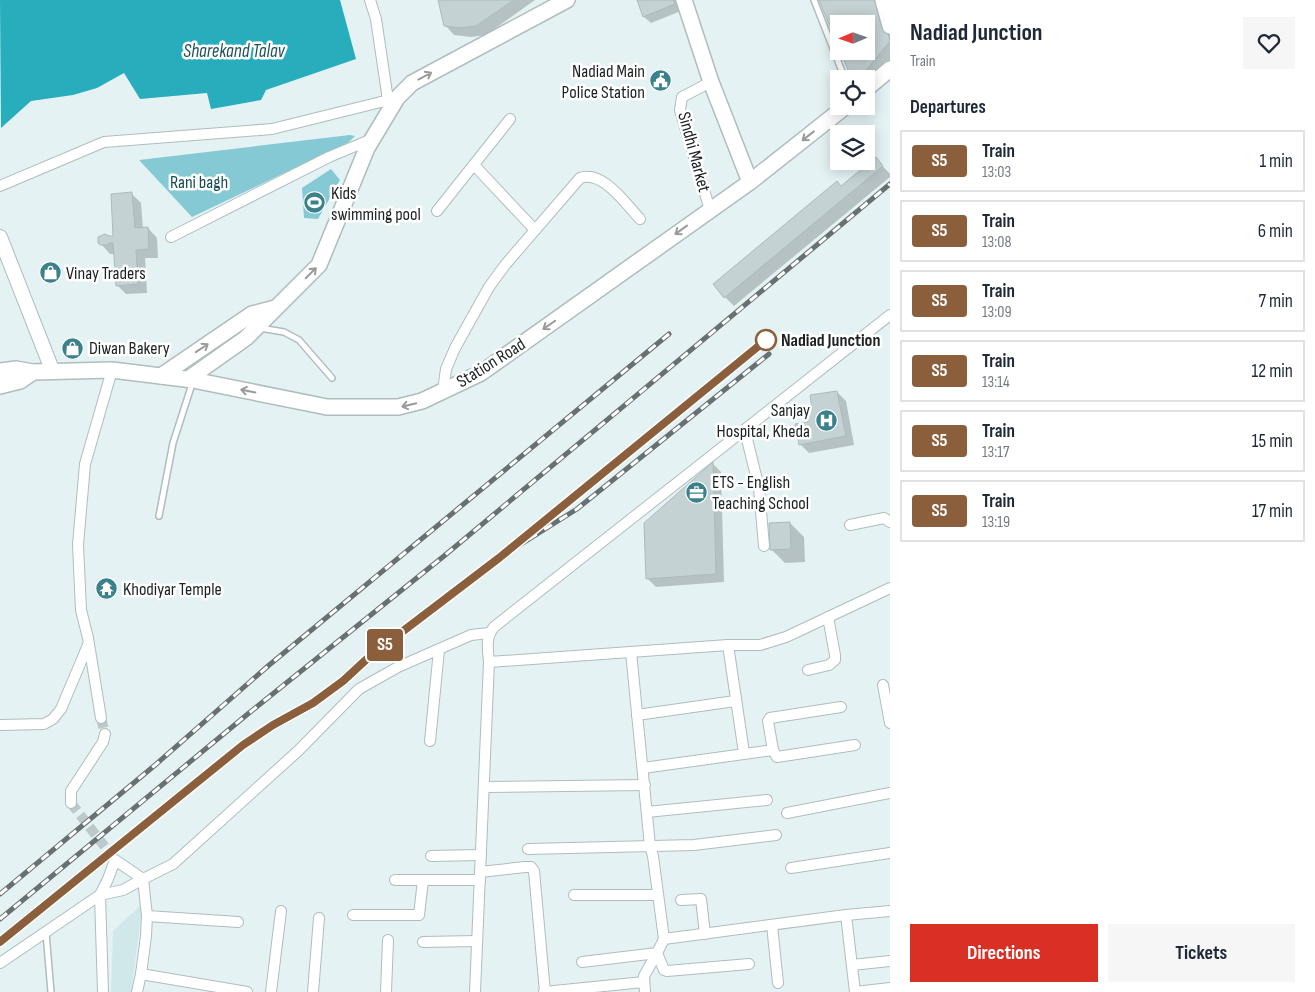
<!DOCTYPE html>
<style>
body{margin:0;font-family:"Sofia Sans Condensed",sans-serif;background:#f6f6f7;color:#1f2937;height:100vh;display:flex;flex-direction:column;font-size:19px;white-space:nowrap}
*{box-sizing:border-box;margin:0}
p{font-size:16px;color:#747a83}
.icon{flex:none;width:28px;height:28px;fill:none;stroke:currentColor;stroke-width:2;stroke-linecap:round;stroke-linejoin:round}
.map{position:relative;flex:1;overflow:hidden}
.details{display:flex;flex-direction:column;background:#fff;width:425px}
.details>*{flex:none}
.badge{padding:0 10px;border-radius:4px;font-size:18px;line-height:32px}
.needle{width:32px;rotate:268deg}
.tools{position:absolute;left:830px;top:15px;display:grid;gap:10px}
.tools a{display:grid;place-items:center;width:45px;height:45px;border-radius:0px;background:#fff;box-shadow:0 2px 12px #0003;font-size:25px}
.map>.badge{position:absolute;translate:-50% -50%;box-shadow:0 0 0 2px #fff}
h2{padding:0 20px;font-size:19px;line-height:45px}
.round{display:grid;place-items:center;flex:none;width:52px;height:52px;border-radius:0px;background:#f6f6f7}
.summary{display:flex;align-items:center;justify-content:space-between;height:85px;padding:0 20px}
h1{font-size:24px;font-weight:700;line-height:38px}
.button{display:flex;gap:10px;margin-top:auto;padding:10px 20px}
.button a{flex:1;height:58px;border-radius:0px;background:#d93025;color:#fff;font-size:20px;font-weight:700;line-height:58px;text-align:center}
.button a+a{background:#f6f6f7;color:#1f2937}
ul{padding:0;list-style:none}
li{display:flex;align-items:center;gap:15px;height:62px;margin:0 10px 8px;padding:0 10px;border:2px solid #e0e1e3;border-radius:0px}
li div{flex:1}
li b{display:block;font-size:19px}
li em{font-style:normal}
li .badge{min-width:55px;font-weight:700;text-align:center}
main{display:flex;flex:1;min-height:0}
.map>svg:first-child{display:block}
.built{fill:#d1e8eb}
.green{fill:#84c9d3}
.water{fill:#28adbd}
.shadow{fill:#0003}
.building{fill:#c4d2d4;stroke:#adbabc}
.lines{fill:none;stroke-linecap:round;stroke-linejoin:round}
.street-tunnel{stroke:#bcc8ca;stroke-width:10;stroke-dasharray:10 5;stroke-linecap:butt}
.lane-casing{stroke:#afbdbe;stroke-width:8}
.street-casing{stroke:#afbdbe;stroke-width:12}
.secondary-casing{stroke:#afbdbe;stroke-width:16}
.primary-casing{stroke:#afbdbe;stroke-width:18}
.lane{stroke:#fff;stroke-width:5}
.street{stroke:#fff;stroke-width:10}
.secondary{stroke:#fff;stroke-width:14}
.primary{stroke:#fff;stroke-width:15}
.rail-casing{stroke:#687071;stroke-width:5}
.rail{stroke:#fff;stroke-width:3;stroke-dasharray:9;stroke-linecap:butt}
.oneway{stroke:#999b9b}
.line-casing{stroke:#fff;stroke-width:11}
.line{stroke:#8b5e3c;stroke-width:8}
.stop-dot{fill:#fff;stroke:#8b5e3c;stroke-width:2.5}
.labels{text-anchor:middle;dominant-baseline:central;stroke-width:5;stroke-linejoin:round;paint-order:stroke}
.poi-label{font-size:18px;fill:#1c2121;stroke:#fff;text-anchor:start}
.street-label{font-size:18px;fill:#1c2121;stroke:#fff}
.park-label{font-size:18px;fill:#164c53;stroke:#fff}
.stop-label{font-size:18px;font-weight:bold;fill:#1c2121;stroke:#fff;text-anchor:start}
.water-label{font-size:19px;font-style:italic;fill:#1e5259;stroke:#fff}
</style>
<main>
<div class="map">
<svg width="890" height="992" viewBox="0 0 890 992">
<rect width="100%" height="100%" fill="#e4f2f4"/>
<polygon class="built" points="143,903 131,992 111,992 113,931"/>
<g class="green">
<polygon points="350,135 355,136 349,142 192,217 139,160"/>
<polygon points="331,169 340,180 318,219 304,218 302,188"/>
</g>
<polygon class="water" points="0,0 340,0 356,59 266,90 261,100 211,109 207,93 140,99 124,73 97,88 73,95 31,101 1,128"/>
<g class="shadow">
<polygon points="439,0 535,0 486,35 471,37 454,35 445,25"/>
<polygon points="638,0 677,0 681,11 651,23 644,17"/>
<polygon points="820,0 890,18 890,61 866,90 866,79 853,79 866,51 866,24"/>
<polygon points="875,158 890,174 890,177 734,306 725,297 715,284 841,187"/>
<polygon points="132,194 141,203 143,229 148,228 157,238 158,258 145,258 147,293 126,294 117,285 115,254 110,254 101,244 108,237 115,237"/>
<polygon points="837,392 846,401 854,445 809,453 800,444 810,423"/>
<polygon points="713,464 721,472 724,582 656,587 647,578"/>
<polygon points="790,523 804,537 805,562 785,563 771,549"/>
</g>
<g class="building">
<polygon points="438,0 514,0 476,26 461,28 444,26"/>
<polygon points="637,0 673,0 675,4 643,17"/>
<polygon points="819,0 879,0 890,41 859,79 852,79 840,51 866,51 866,24 839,24 839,48"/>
<polygon points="876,157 883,166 724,298 713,284 837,181 841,186"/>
<polygon points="132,192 135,228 148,227 149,249 136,250 138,284 116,286 113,243 109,243 107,245 100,245 98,243 98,237 105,234 109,236 113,236 111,194"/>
<polygon points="837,391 846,436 799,445 795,424 808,422 806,411 812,409 810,395"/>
<polygon points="713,462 716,574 646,579 644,523"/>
<polygon points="790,522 791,549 770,550 769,523"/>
</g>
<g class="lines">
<g class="street-tunnel">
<polyline points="101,718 105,734"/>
<polyline points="71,803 115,860"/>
</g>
<defs>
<g id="lane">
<polyline points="814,0 845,79"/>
<polyline points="260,328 284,332 299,340 332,378"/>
<polyline points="159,516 173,443 193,381"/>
<polyline points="46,933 51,992"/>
</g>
<g id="street">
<polyline points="370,0 376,19 388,100"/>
<polyline points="474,165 535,230"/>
<polyline points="0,186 104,142 272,129 397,98"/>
<polyline points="710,210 680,110 682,97 711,82"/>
<polyline points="437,211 510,119"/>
<polyline points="171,237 329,157 372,139"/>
<path d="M443,391L446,369L455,348L489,287L505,265L580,178C603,170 626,204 640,219"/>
<polyline points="745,431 759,488 764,546"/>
<polyline points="850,525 884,518 890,522"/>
<polyline points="728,645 744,753"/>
<polyline points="631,652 650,846 653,856 664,939"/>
<polyline points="489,662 728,645 760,645 786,637 890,588"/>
<polyline points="808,670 829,665 835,660 835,655 828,617"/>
<polyline points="883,685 890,723"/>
<polyline points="637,715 735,701"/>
<polyline points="101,718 88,638 81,610 78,545 85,464 112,370"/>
<polyline points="0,725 44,724 53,719 61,709 88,645"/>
<polyline points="430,741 439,650"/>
<polyline points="773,750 768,721 770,718 841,707"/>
<polyline points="643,768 773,750 777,757 855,745"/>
<polyline points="484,787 645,785"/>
<polyline points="71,803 71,791 103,742 105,734"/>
<polyline points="647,812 767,800"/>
<polyline points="787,813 890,793"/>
<polyline points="528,849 694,845 776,835"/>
<polyline points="431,856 481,855"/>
<polyline points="791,868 890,853"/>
<polyline points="480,872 525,867 531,867 534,871 545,992"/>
<polyline points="395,880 480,880"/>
<polyline points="100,895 108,879 115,860 143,879 173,864 298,751 359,689 398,667 471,635 489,633"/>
<polyline points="100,895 103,992"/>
<polyline points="574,895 658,895"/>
<polyline points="681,900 701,899 705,934"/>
<polyline points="353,915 419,915 423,880"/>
<polyline points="846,915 890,911"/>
<polyline points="147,916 238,922"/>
<polyline points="772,925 778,983"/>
<polyline points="423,942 477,941"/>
<polyline points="657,953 664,970 667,971 749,964"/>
<polyline points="582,962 657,953 664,939 846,915 855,992"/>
<polyline points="0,963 100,895 123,890 143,879 147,916 146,936 141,974"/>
<polyline points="852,965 890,961"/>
<polyline points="137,992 141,974 247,992"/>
<polyline points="271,992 281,911"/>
<polyline points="313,992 319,918"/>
<polyline points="386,992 388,940"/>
<path d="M475,992L489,662C488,649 485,638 494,627L890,315"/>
<polyline points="544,992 644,982"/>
<polyline points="645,992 644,976 657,953"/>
<polyline points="855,992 890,988"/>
</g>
<polyline id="secondary" points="0,237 53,372"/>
<g id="primary">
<polyline points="684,0 711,82 750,182"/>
<polyline points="883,0 890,26"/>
<polyline points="866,89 890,69"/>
<polyline points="0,371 16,369 33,372 112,370 193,380 327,407 398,407 422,401 481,373 750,182 846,106"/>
<polyline points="161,376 252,314 275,308"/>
<polyline points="188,379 246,338 319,265 367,148 397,98 412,83 567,0"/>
<polyline points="0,386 20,381 33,372"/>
</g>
</defs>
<use href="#lane" class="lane-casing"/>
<use href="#street" class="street-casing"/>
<use href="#secondary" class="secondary-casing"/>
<use href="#primary" class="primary-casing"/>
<use href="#lane" class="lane"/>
<use href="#street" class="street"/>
<use href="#secondary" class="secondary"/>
<use href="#primary" class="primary"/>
<defs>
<g id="rail">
<polyline points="530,532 766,340"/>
<polyline points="0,894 154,766 268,666 669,334"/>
<polyline points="0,919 249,713 444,556 890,184"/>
<polyline points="0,942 243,745 273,725 313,703 343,681 369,657 499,558 577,509 769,354"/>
</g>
</defs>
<use href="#rail" class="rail-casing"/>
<use href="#rail" class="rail"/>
</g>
<defs><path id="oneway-shaft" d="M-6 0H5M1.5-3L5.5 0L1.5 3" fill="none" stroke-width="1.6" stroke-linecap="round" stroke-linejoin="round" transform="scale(1.25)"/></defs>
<g class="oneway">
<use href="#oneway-shaft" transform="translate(425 76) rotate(-28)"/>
<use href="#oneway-shaft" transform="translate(808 136) rotate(142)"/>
<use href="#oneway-shaft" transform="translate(681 230) rotate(144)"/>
<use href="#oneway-shaft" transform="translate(311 273) rotate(-45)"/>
<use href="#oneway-shaft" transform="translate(549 325) rotate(145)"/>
<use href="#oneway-shaft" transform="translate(202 348) rotate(-34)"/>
<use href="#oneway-shaft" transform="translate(248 391) rotate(-169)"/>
<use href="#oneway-shaft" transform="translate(409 405) rotate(166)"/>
</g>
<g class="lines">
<defs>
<polyline id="line" points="0,942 243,745 273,725 313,703 343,681 369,657 499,558 766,340"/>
</defs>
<use href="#line" class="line-casing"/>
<use href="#line" class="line"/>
</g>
<defs>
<symbol id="civic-disc" viewBox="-11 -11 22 22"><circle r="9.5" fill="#3a818b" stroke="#fff"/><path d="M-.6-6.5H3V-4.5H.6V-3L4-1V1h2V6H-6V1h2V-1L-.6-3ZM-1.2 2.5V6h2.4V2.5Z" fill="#fff"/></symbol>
<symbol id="stadium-disc" viewBox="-11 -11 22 22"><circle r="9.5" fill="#3a818b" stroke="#fff"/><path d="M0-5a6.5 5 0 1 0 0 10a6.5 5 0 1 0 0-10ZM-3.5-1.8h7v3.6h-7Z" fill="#fff"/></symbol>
<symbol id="shop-disc" viewBox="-11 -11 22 22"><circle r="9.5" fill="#3a818b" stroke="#fff"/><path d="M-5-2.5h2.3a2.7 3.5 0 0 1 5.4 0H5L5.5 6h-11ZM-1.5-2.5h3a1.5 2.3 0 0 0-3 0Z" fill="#fff"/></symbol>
<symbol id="hospital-disc" viewBox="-11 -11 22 22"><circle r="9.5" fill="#3a818b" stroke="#fff"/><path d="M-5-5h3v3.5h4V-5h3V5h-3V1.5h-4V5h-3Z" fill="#fff"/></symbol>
<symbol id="office-disc" viewBox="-11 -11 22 22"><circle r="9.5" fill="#3a818b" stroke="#fff"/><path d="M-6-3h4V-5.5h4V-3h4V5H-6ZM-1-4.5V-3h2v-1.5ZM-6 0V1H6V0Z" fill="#fff"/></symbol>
<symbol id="temple-disc" viewBox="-11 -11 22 22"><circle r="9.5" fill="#3a818b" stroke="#fff"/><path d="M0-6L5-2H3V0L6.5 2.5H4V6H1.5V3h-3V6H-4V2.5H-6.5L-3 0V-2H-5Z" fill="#fff"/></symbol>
</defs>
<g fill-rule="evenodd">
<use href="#civic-disc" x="648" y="68" width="25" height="25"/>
<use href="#stadium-disc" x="302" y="190" width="25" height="25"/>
<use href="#shop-disc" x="38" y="260" width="25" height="25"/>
<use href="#shop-disc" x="60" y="336" width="25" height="25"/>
<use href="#hospital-disc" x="814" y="408" width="25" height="25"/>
<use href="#office-disc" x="684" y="480" width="25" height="25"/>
<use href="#temple-disc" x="94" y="576" width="25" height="25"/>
</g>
<circle class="stop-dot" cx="766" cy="340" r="10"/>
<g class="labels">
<g class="poi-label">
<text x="645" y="71" text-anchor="end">Nadiad Main<tspan x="645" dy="21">Police Station</tspan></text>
<text x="331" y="193">Kids<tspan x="331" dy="21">swimming pool</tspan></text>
<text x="66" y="273">Vinay Traders</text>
<text x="89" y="348">Diwan Bakery</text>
<text x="810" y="410" text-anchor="end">Sanjay<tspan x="810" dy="21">Hospital, Kheda</tspan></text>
<text x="712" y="482">ETS - English<tspan x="712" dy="21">Teaching School</tspan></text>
<text x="123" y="589">Khodiyar Temple</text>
</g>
<g class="street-label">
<text transform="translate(694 152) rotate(75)">Sindhi Market</text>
<text transform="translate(491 363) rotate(-32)">Station Road</text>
</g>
<g class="park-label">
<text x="199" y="182">Rani bagh</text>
</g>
<g class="stop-label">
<text x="781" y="340">Nadiad Junction</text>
</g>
<g class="water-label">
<text x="234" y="51">Sharekand Talav</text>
</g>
</g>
</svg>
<div class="tools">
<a><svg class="needle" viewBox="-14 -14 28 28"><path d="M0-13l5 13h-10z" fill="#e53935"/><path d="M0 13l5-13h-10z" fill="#747a83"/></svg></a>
<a><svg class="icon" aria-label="locate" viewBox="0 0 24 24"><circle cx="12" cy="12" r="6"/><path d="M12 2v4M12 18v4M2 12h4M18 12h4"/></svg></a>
<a><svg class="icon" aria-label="layers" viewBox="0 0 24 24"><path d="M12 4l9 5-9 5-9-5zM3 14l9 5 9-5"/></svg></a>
</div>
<b class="badge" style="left:385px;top:645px;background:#8b5e3c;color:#fff">S5</b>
</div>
<section class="details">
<div class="summary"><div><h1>Nadiad Junction</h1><p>Train</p></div><a class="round"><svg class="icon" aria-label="heart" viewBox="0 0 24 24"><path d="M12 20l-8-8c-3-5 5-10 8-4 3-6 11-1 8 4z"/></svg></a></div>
<h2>Departures</h2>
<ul>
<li><span class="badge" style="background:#8b5e3c;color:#fff">S5</span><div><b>Train</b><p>13:03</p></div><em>1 min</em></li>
<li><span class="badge" style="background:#8b5e3c;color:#fff">S5</span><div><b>Train</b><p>13:08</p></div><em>6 min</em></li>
<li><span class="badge" style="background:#8b5e3c;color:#fff">S5</span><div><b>Train</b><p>13:09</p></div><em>7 min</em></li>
<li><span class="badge" style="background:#8b5e3c;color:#fff">S5</span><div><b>Train</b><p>13:14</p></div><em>12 min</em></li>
<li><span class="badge" style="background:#8b5e3c;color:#fff">S5</span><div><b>Train</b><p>13:17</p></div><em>15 min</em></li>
<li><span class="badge" style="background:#8b5e3c;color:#fff">S5</span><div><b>Train</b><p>13:19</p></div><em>17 min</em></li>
</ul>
<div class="button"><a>Directions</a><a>Tickets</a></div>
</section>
</main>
